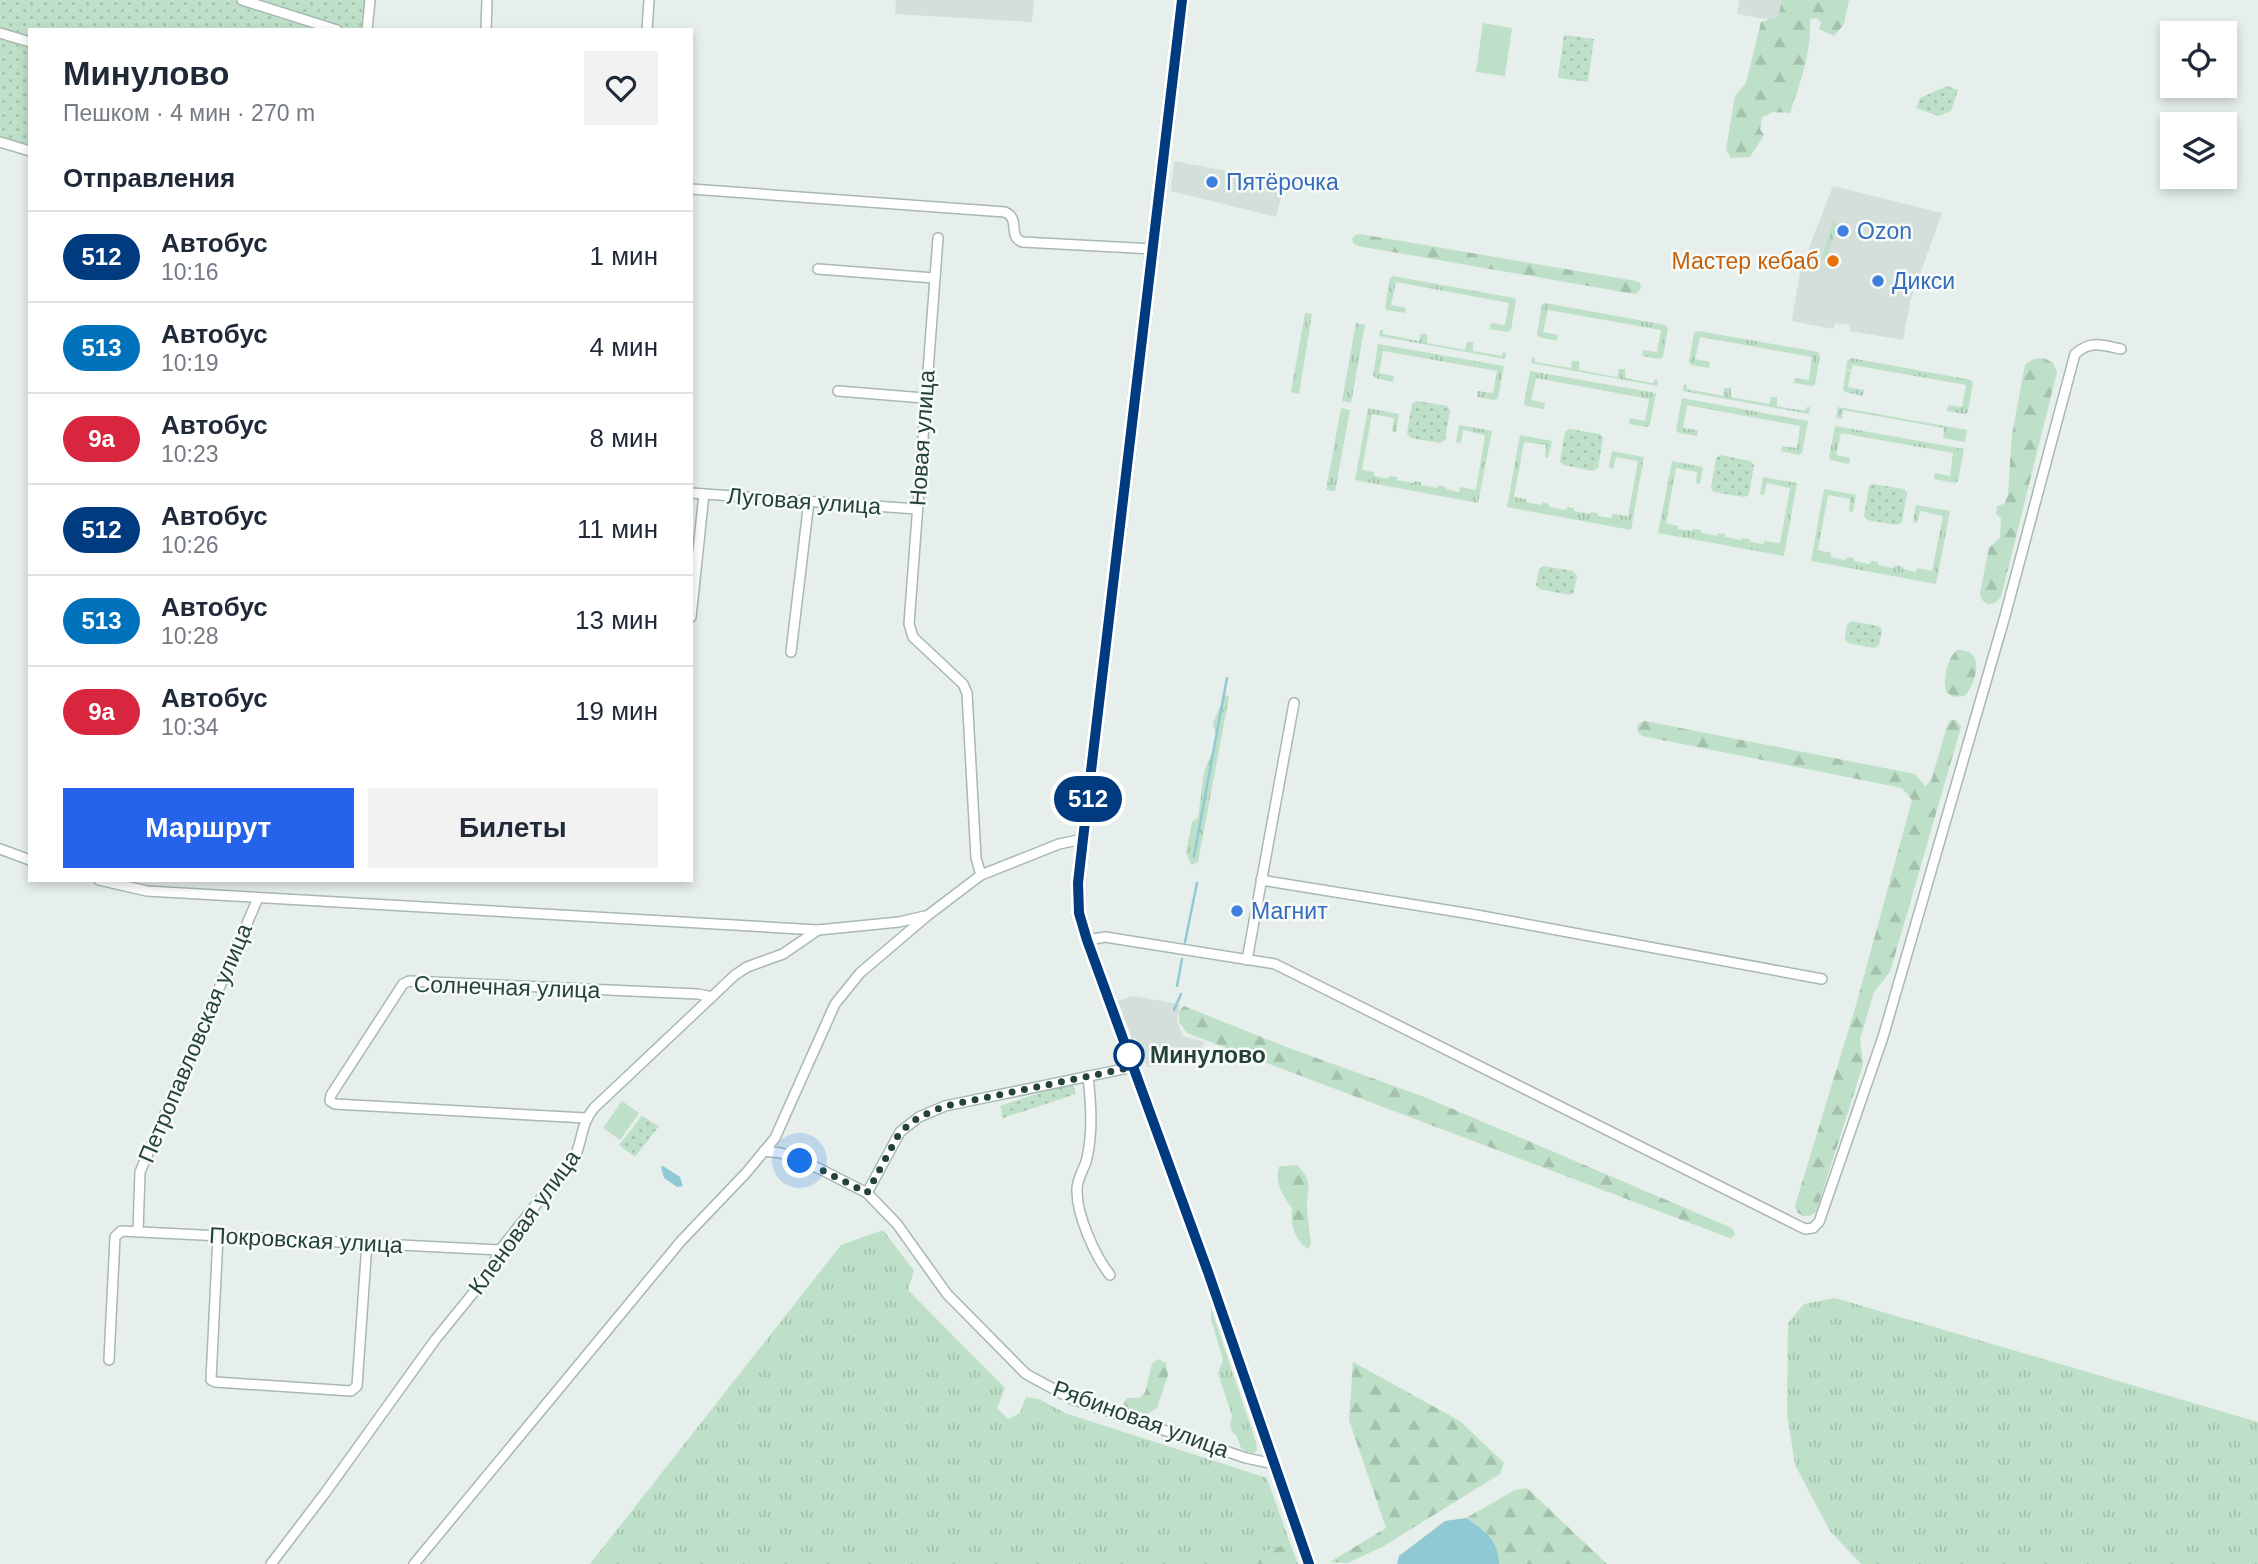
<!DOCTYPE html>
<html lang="ru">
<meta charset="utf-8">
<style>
body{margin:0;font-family:Arial,sans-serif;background:#f2f2f3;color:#1f2937;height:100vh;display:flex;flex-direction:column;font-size:26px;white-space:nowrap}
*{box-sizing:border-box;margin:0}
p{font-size:23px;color:#747a83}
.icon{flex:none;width:38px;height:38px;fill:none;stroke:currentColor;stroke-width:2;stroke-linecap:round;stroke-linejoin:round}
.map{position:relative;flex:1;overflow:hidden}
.sheet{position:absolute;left:28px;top:28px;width:665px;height:854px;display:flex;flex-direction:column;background:#fff;border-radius:0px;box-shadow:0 4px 10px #0003}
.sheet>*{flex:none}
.badge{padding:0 14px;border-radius:23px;font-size:24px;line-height:46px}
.controls{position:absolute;left:2160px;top:21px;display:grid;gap:14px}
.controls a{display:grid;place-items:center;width:77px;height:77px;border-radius:0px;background:#fff;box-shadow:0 4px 10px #0003;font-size:35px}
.you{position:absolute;width:35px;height:35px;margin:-18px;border:5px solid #fff;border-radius:50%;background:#1a73e8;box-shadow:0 0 0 10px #1a73e833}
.map>.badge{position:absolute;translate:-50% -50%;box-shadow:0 0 0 4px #fff}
h2{padding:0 35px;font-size:26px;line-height:63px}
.round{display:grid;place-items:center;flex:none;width:74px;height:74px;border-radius:0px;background:#f2f2f3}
.summary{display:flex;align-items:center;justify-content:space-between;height:119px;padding:0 35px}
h1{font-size:33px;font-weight:800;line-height:52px}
.cta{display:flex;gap:14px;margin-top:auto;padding:14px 35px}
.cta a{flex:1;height:80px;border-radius:0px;background:#2563eb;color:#fff;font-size:28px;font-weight:800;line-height:80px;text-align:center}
.cta a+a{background:#f2f2f3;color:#1f2937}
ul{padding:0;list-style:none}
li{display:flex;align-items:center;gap:21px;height:91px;padding:0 35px;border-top:2px solid #e0e1e3}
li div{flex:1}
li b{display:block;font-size:26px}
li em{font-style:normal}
li .badge{min-width:77px;font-weight:700;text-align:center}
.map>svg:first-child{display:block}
.built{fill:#d4dfda}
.grass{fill:url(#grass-tufts)}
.forest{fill:url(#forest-firs)}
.park{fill:url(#park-dots)}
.pitch{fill:#bfe0c8}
.water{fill:#8ec9d4}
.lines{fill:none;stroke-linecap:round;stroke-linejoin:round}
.stream{stroke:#8ec9d4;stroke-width:2.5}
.street-casing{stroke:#a8b8b2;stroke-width:12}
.secondary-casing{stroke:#a4bbb3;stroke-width:16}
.street{stroke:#fff;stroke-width:9}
.secondary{stroke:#fff;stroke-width:12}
.line-casing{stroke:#fff;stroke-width:16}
.line{stroke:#003b80;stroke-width:10}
.walk{stroke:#24423a;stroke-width:7;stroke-dasharray:0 12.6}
.shop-dot{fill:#3f7fe0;stroke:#f7fbf9;stroke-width:2.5}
.food-dot{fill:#e8710a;stroke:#f7fbf9;stroke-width:2.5}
.stop-dot{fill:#fff;stroke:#003b80;stroke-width:3.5}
.labels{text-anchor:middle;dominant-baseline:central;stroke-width:5;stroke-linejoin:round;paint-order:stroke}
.shop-label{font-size:23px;fill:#366cbe;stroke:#f7fbf9;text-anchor:start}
.food-label{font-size:23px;fill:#c56008;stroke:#f7fbf9;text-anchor:end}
.street-label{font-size:23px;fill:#24423a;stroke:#f7fbf9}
.stop-label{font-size:23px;font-weight:bold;fill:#24423a;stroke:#f7fbf9;text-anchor:start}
</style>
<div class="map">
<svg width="2258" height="1564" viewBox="0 0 2258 1564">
<defs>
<pattern id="grass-tufts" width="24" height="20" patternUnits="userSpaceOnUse" patternTransform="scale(1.75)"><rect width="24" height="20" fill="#bfe0c8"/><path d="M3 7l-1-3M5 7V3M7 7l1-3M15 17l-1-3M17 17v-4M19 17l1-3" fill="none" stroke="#a4c1ad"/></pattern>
<pattern id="forest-firs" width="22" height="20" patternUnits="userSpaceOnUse" patternTransform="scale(1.75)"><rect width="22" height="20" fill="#bfe0c8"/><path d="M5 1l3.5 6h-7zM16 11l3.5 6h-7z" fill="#a4c1ad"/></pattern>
<pattern id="park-dots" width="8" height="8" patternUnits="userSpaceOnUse" patternTransform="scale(1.75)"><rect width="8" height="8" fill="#bfe0c8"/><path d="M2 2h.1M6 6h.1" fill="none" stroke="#a4c1ad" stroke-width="1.8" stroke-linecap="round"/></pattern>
</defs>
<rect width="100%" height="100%" fill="#e6efeb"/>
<g class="built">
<polygon points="896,0 1034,0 1032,22 895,14"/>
<polygon points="1739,0 1786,0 1782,22 1737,14"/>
<polygon points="1174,161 1285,182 1276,217 1171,191"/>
<polygon points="1833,186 1942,213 1910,302 1903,340 1850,331 1850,325 1835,323 1833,329 1792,321 1800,271"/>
<polygon points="1132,996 1180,1004 1177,1021 1183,1036 1204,1042 1197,1062 1147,1067 1136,1038 1132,1039 1118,1001"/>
</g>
<g class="grass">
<polygon points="1833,222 1838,223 1826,260 1821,259"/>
<polygon points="1393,276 1514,298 1516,300 1511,330 1508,332 1490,329 1491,323 1505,325 1509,303 1396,282 1391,305 1406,308 1405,313 1387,310 1385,307 1390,278"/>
<polygon points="1545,303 1666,325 1668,328 1663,357 1660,359 1642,356 1643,350 1657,352 1661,330 1548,310 1543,332 1558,335 1557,341 1539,337 1537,334 1542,305"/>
<polygon points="1305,313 1312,314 1299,394 1291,392"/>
<polygon points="1356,323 1365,325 1351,403 1342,401"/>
<polygon points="1380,330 1383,330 1383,334 1419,341 1421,334 1427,334 1427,343 1465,350 1467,342 1473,342 1473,351 1502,356 1503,352 1506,353 1505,359 1379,336"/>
<polygon points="1698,331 1818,352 1820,355 1815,385 1812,386 1794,383 1795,378 1809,380 1812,357 1700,337 1695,359 1710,362 1709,368 1691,365 1689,362 1694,333"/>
<polygon points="1378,344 1504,366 1498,398 1495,400 1477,397 1478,391 1493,393 1497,371 1383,351 1379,373 1394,376 1393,382 1375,378 1373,375"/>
<polygon points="1532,357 1535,358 1535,362 1571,368 1572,361 1579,361 1579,370 1617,377 1619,369 1625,369 1625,378 1653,383 1655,379 1658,380 1657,386 1531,363"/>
<polygon points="1851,358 1971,380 1973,383 1968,412 1965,414 1947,411 1948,405 1962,407 1966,385 1853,365 1851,370 1846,369 1847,361"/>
<polygon points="1846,370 1851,371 1848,387 1864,390 1863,396 1845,392 1843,389"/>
<polygon points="1530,371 1656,393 1650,425 1647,427 1629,424 1630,418 1645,421 1649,399 1536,378 1531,400 1545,403 1544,409 1526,406 1524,403"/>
<polygon points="1684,384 1687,385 1687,389 1723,396 1724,388 1731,388 1731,397 1769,404 1771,397 1777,397 1777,406 1805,411 1807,407 1810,407 1809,414 1683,391"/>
<polygon points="1682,398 1808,421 1802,453 1799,455 1781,451 1782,446 1797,448 1800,426 1687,405 1683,428 1698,430 1697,436 1679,433 1676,430"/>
<polygon points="1838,407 1967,430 1965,442 1943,438 1944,428 1843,410 1842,419 1836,418"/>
<polygon points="1341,408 1350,410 1335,491 1326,490"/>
<polygon points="1368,408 1399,414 1396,432 1392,431 1394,418 1372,414 1362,470 1374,472 1374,476 1388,479 1389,476 1397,477 1397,480 1413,483 1414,481 1421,482 1421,485 1437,488 1438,485 1446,487 1446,489 1459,492 1460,487 1476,490 1485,435 1463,430 1461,443 1456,442 1459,425 1492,431 1478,503 1355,480"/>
<polygon points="1835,426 1964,449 1958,481 1955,483 1934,479 1935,473 1950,476 1953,453 1841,433 1836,455 1850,458 1849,464 1831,460 1829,457"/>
<polygon points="1520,435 1552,441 1548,458 1545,457 1546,445 1524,442 1514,497 1526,499 1526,502 1541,505 1542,502 1549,504 1549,507 1566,510 1567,507 1574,508 1574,511 1590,514 1591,512 1598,513 1598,516 1611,518 1613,514 1628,516 1638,461 1616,457 1613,469 1609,468 1612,451 1644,457 1631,530 1507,507"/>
<polygon points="1672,461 1703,467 1700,484 1696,483 1697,472 1676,468 1666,523 1678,526 1678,529 1692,531 1693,529 1701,530 1701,533 1717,536 1718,533 1725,534 1725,537 1741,540 1742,538 1750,539 1750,542 1763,544 1764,541 1780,543 1790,488 1767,483 1764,495 1760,494 1763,477 1797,483 1784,556 1658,533"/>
<polygon points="1824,489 1856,495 1853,512 1849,511 1850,499 1828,495 1818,550 1831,553 1831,557 1845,560 1847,557 1854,558 1854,561 1870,564 1871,561 1878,562 1878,565 1894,568 1895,565 1903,567 1903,569 1916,572 1917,568 1932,571 1943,516 1920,511 1917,523 1913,522 1916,505 1950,511 1936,584 1811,561"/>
<polygon points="1227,695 1229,697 1198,862 1191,865 1186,852 1192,822 1198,818 1204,772 1212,752 1216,736 1213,723 1224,696"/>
<polygon points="883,1230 914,1271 908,1290 1005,1388 997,1408 1008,1419 1020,1413 1026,1397 1039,1399 1065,1413 1267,1478 1290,1543 1228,1564 590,1564 841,1245"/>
<polygon points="1835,1298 2258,1422 2258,1564 1861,1564 1830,1531 1795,1465 1787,1413 1788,1323 1804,1304"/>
<polygon points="1211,1308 1256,1442 1257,1450 1254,1453 1247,1452 1241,1448 1236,1435 1232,1432 1230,1425 1232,1416 1218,1373 1223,1360 1211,1319"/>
</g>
<g class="forest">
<path d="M1782,0H1849L1844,24L1834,36L1819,29L1821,22L1816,18L1810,19C1812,51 1800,83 1790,113L1773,112L1762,117L1760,129L1764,135L1750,157L1731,158L1726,150L1735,96L1746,83L1761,22L1778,17Z"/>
<polygon points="1360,234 1636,281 1640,283 1641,288 1638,292 1634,294 1358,246 1354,244 1352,239 1355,235"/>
<polygon points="2044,358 2053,363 2057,372 2001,597 1995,603 1987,604 1982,600 1980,593 1989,548 2000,537 2001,518 1996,514 1997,506 2004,504 2008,495 2012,434 2025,365 2034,359"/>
<path d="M1957,650C1986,648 1977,683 1964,696L1954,697L1946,692C1943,679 1947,659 1957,650Z"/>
<polygon points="1951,720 1956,720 1961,727 1890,972 1874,992 1860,1039 1863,1065 1816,1212 1810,1216 1803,1216 1797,1212 1795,1206 1856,1005 1912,800 1902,788 1642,736 1638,732 1637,727 1639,723 1645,721 1915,774 1925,786 1931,781 1948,723"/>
<polygon points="1184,1006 1289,1048 1427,1098 1732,1228 1735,1235 1730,1238 1187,1033 1179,1022 1179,1011"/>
<path d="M1297,1165C1313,1182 1308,1185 1307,1205C1307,1218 1310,1232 1311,1244L1308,1249C1293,1239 1291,1224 1292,1208C1282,1195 1275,1183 1279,1167Z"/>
<polygon points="1158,1359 1166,1363 1168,1375 1157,1408 1147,1414 1127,1409 1123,1403 1127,1398 1139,1398 1145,1393 1152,1364"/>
<polygon points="1353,1362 1460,1421 1504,1463 1500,1474 1382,1547 1348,1563 1330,1562 1386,1528 1349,1420"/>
<path d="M1527,1488L1607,1564H1499C1499,1540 1484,1529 1466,1518L1515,1490Z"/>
<polygon points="1290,1543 1298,1564 1228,1564 1232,1562"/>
</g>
<g class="park">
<polygon points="0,0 375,0 372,30 30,30 30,147 0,138"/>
<polygon points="1564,35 1594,39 1588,82 1558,78"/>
<polygon points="1947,86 1958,90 1951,111 1939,116 1916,108 1920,98"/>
<polygon points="1417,401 1447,406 1450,411 1445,440 1440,443 1410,438 1407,433 1412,404"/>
<polygon points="1569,429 1600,434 1603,438 1598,468 1593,471 1563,465 1560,461 1565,432"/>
<polygon points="1720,455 1750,461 1754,465 1749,495 1744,497 1714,492 1711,488 1716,458"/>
<polygon points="1873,484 1904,489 1907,493 1902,522 1897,525 1867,520 1864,516 1869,486"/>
<polygon points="1543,566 1573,571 1577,576 1574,592 1569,595 1539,589 1536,585 1539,569"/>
<polygon points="1852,621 1878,626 1882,630 1879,645 1874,648 1848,643 1845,639 1847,624"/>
<polygon points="1072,1082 1076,1094 1003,1118 1000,1106"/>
<polygon points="642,1116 659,1126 635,1157 619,1145"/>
</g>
<g class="pitch">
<polygon points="1483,23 1512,28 1505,76 1476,72"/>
<polygon points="622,1101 639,1113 620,1140 603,1128"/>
</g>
<g class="water">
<polygon points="663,1166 680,1177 683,1186 677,1187 664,1178 661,1167"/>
<path d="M1466,1518C1484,1529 1499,1541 1499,1564H1397L1399,1556L1445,1521Z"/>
</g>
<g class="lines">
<g class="stream">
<polyline points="1194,856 1227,678"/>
<polyline points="1185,942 1197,883"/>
<polyline points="1177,986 1182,959"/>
<polyline points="1174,1010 1181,994"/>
</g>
<defs>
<g id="street">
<polyline points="242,0 337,30"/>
<polyline points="367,30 370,0"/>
<polyline points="486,30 487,0"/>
<polyline points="647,30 649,0"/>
<polyline points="0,33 30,42"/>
<polyline points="0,142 30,151"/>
<path d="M691,189L1005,212C1021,219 1007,235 1022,242L1154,249"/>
<polyline points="938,238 909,624 913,637 963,684 967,693 976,858 981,875"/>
<polyline points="818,269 934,278"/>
<polyline points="838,391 924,398"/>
<polyline points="691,493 917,509"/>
<polyline points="691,617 704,494"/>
<polyline points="791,652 809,501"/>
<polyline points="0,849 30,860"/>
<polyline points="99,880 147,891 818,930 899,922 925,916"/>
<polyline points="1261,880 1471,914 1822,979"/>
<path d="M1087,940L1105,937L1275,964L1805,1229L1813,1228L1819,1222L1883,1037L2005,616L2075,354C2091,340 2102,345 2121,349"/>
<polyline points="1247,960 1294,703"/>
<path d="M1088,1076C1091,1104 1093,1130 1087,1158C1085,1168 1077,1178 1077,1189C1076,1214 1095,1256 1110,1275"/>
<polyline points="586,1118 335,1104 330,1101 331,1095 403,984 409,981 698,994 712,997"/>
<polyline points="764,1151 781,1153 820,1169 867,1193 897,1224 947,1294 1026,1374 1072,1399 1246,1458 1274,1464"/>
<polyline points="867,1193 900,1132 919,1117 945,1106 1133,1067"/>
<polyline points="138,1232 140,1172 258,898"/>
<polyline points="218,1236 211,1380 215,1382 351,1391 357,1386 367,1243"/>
<polyline points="109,1360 115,1237 121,1231 500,1250"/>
<path d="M271,1564L325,1493L435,1340L487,1276L500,1250L576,1154C583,1137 581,1124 594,1108L735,975L747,967L783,954L818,930"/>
<polyline points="414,1564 681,1241 746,1173 775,1138 835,1004 860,973 927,916 981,875 1059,844 1083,839"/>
</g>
<polyline id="secondary" points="1182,0 1083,839 1078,883 1079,913 1087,940 1208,1272 1309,1564"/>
</defs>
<use href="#street" class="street-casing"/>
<use href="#secondary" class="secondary-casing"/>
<use href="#street" class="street"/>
<use href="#secondary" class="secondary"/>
</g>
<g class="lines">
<defs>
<polyline id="line" points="1182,0 1083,839 1078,883 1079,913 1087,940 1208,1272 1309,1564"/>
</defs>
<use href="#line" class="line-casing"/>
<use href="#line" class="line"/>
<polyline class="walk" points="800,1161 820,1169 867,1193 900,1132 919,1117 945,1106 1133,1067 1129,1055"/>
</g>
<g class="shop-dot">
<circle cx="1212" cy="182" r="7"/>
<circle cx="1843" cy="231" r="7"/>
<circle cx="1878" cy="281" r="7"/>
<circle cx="1237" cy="911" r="7"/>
</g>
<circle class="food-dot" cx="1833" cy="261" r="7"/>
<circle class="stop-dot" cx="1129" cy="1055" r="14"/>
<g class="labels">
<g class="shop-label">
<text x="1226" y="182">Пятёрочка</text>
<text x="1857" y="231">Ozon</text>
<text x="1892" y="281">Дикси</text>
<text x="1251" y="911">Магнит</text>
</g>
<g class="food-label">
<text x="1819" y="261">Мастер кебаб</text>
</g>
<g class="street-label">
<text transform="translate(922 438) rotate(-86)">Новая улица</text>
<text transform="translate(804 501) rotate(4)">Луговая улица</text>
<text transform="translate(507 987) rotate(2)">Солнечная улица</text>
<text transform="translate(195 1043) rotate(-67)">Петропавловская улица</text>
<text transform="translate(524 1222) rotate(-54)">Кленовая улица</text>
<text transform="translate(306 1240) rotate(3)">Покровская улица</text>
<text transform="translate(1141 1419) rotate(20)">Рябиновая улица</text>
</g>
<g class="stop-label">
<text x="1150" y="1055">Минулово</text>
</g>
</g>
</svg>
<div class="controls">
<a><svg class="icon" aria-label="locate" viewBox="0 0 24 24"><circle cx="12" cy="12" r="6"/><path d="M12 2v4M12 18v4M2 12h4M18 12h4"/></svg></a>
<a><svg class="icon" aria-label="layers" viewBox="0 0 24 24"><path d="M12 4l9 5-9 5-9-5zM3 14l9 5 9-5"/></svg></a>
</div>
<div class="you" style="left:800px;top:1161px"></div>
<b class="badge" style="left:1088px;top:799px;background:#003b80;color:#fff">512</b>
<section class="sheet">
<div class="summary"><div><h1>Минулово</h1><p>Пешком · 4 мин · 270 m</p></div><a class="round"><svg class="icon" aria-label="heart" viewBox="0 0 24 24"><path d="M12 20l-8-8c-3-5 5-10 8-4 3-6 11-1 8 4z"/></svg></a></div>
<h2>Отправления</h2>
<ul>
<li><span class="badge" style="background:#003b80;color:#fff">512</span><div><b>Автобус</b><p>10:16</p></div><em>1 мин</em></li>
<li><span class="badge" style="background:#0072bc;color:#fff">513</span><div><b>Автобус</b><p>10:19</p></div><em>4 мин</em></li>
<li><span class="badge" style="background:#d7263d;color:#fff">9а</span><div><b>Автобус</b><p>10:23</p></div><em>8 мин</em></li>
<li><span class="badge" style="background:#003b80;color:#fff">512</span><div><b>Автобус</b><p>10:26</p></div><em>11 мин</em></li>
<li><span class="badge" style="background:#0072bc;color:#fff">513</span><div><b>Автобус</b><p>10:28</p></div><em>13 мин</em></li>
<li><span class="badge" style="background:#d7263d;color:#fff">9а</span><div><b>Автобус</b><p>10:34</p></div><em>19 мин</em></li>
</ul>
<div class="cta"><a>Маршрут</a><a>Билеты</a></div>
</section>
</div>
